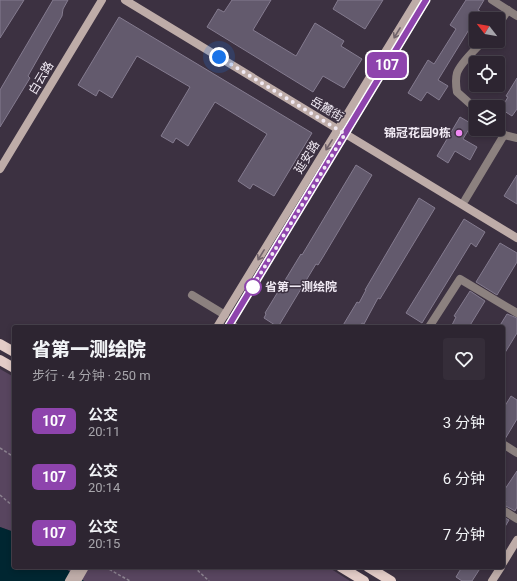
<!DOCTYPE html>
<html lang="zh">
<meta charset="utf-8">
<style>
body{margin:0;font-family:Roboto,"Noto Sans SC",sans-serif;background:#352d39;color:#f1f3f6;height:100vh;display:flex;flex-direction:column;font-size:15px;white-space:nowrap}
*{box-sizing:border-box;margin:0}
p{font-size:13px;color:#a7a5ab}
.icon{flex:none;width:22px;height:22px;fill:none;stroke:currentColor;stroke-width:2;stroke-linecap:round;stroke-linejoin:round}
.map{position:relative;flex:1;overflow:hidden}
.details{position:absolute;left:12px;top:325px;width:493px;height:244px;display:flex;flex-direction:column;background:#2d2531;border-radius:4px;box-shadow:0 2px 6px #0003,0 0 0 1px #48424d}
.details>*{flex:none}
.badge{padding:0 8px;border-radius:6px;font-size:14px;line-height:26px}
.needle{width:26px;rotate:301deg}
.fabs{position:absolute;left:469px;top:12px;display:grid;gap:8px}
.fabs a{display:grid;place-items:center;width:36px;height:36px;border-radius:4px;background:#2d2531;box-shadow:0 2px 6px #0003,0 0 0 1px #48424d;font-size:20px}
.you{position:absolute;width:20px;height:20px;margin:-10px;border:3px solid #fff;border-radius:50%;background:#1a73e8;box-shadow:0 0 0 6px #1a73e833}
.map>.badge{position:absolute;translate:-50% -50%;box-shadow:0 0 0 2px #fff}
.round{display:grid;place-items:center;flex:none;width:42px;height:42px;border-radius:4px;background:#352d39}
.overview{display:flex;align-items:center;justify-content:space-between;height:68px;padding:0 20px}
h1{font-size:19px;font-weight:800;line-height:30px}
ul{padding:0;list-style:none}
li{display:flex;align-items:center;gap:12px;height:56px;padding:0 20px}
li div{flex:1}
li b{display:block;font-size:15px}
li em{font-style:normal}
li .badge{min-width:44px;font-weight:700;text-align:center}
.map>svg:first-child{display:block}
.green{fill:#58455f}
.water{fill:#002631}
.building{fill:#635a6d;stroke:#847b8f}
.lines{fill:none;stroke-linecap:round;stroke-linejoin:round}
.path{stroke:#8c8390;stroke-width:1.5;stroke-dasharray:3 2;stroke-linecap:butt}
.lane{stroke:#8c817f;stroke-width:4}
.street{stroke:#8c817f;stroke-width:8}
.secondary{stroke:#beaca8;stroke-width:8}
.primary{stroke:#e3ccc7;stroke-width:10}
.oneway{stroke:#70626a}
.line-casing{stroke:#fff;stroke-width:9}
.line{stroke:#8e44ad;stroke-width:6}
.walk{stroke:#f1eaf4;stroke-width:4;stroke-dasharray:0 7.2}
.poi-dot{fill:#f18af4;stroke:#3c3141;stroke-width:1.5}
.stop-dot{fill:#fff;stroke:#8e44ad;stroke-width:2}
.labels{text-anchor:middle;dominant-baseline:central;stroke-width:3;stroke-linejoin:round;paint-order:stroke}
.street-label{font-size:12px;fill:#f1eaf4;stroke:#3c3141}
.poi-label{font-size:12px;font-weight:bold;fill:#f1eaf4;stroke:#3c3141;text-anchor:end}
.stop-label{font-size:12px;font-weight:bold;fill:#f1eaf4;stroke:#3c3141;text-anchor:start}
</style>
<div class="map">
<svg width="517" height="581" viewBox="0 0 517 581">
<rect width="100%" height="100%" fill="#3c3141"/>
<g class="green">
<polygon points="0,369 14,377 14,532 0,527"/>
<polygon points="63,567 328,567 350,581 84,581"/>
</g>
<polygon class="water" points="0,527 14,532 14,567 63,567 84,581 0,581"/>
<g class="building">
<polygon points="0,0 24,0 0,38"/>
<polygon points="53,0 68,0 63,9 62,16 28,76 30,78 0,127 0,90"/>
<polygon points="232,0 271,0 253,30 296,56 315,23 344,41 341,46 362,59 344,88 323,76 313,92 207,27 218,9 224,12"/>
<polygon points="338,0 383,0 365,29 333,9"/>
<polygon points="466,0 484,0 478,10 493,19 476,19 476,25 473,23 438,80 448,86 439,100 427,92 421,101 408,93 428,60 434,64 456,29 450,25"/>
<polygon points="119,17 312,133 274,196 253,184 250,189 238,181 267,134 215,102 188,146 176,138 173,143 161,136 190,87 137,56 112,98 99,90 96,96 78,85"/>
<polygon points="517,78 517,109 512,116 501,109 508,97 506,96"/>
<polygon points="460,117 472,124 463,139 477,147 470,160 455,151 448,163 437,156"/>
<polygon points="356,165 372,175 323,257 318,265 316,264 278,327 264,318 266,314 265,313 301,254 302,255"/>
<polygon points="517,175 517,204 504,196"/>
<polygon points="419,198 435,208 380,299 378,298 364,324 362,323 360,327 342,327 357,302 359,303 366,290 365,290"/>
<polygon points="464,219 485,232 476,247 471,243 422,323 406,313"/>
<polygon points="500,243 517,253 517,262 497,295 476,282"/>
<polygon points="470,291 485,301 469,327 451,327 456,317 454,316"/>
<polygon points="507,314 517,318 517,333 503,356 503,327 499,327"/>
<polygon points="511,396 517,400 517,419 505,439 503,439 503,409"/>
<polygon points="517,471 517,507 515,511 504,505 506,501 503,499 503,492"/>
<polygon points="503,517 509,520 503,530"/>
<polygon points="462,567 481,567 472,581 462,581 456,577"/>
</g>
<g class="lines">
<g class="path">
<polyline points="0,448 14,457"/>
<polyline points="0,495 14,507"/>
<polyline points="105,567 130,581"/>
<polyline points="194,567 209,581"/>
</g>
<polyline class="lane" points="231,322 238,327"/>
<g class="street">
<polyline points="492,0 517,16"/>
<polyline points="498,25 508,10"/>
<path d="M476,109L457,92C456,86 455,80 457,73C460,63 476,49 483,41"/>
<polyline points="504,135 517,138"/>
<polyline points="465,200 504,135 498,127"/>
<polyline points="192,295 225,315"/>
<polyline points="429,327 460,279 517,313"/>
<polyline points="503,444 517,453"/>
<polyline points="503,510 517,519"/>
</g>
<g class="secondary">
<polyline points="125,0 517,238"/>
<polyline points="0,169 102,0"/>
<polyline points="217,327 417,0"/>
<polyline points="228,327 426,0"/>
<polyline points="503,563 517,540"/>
<polyline points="69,581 77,567"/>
<polyline points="77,581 85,567"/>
<polyline points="492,581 501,567"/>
</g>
<g class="primary">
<polyline points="0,344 14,352"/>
<polyline points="0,360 14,368"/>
<polyline points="341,567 364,581"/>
<polyline points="368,567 391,581"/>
</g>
</g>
<defs><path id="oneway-shaft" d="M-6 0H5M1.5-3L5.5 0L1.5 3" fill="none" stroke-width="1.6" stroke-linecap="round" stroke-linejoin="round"/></defs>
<g class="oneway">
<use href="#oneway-shaft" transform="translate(397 33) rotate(121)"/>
<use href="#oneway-shaft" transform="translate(329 145) rotate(122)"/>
<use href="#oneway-shaft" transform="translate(261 255) rotate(122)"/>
</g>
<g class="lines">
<defs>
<polyline id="line" points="228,327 426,0"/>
</defs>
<use href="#line" class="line-casing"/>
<use href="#line" class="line"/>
<polyline class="walk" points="219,57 345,134 250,291 253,287"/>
</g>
<circle class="poi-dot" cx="459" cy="133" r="4"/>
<circle class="stop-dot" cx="253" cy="287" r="8"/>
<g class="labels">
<g class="street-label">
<text transform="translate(41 78) rotate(-59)">白云路</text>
<text transform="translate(327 109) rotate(31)">岳麓街</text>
<text transform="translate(307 157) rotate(-58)">延安路</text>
</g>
<g class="poi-label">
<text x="451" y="133">锦冠花园9栋</text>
</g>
<g class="stop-label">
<text x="265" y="287">省第一测绘院</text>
</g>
</g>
</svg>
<div class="fabs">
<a><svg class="needle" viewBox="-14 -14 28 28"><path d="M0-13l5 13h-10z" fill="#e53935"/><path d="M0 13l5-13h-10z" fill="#a7a5ab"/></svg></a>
<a><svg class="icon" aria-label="locate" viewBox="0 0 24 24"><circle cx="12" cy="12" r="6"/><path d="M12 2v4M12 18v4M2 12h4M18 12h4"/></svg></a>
<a><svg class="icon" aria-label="layers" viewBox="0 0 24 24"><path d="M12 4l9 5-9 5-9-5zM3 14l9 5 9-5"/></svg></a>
</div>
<div class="you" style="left:219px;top:57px"></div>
<b class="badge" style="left:387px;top:65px;background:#8e44ad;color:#fff">107</b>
<section class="details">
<div class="overview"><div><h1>省第一测绘院</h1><p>步行 · 4 分钟 · 250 m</p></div><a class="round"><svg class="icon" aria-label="heart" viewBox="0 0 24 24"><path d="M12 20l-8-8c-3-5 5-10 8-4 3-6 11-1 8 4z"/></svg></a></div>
<ul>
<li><span class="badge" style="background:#8e44ad;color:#fff">107</span><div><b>公交</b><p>20:11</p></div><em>3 分钟</em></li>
<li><span class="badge" style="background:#8e44ad;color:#fff">107</span><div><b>公交</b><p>20:14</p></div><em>6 分钟</em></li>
<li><span class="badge" style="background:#8e44ad;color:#fff">107</span><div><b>公交</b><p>20:15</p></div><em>7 分钟</em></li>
</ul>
</section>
</div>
